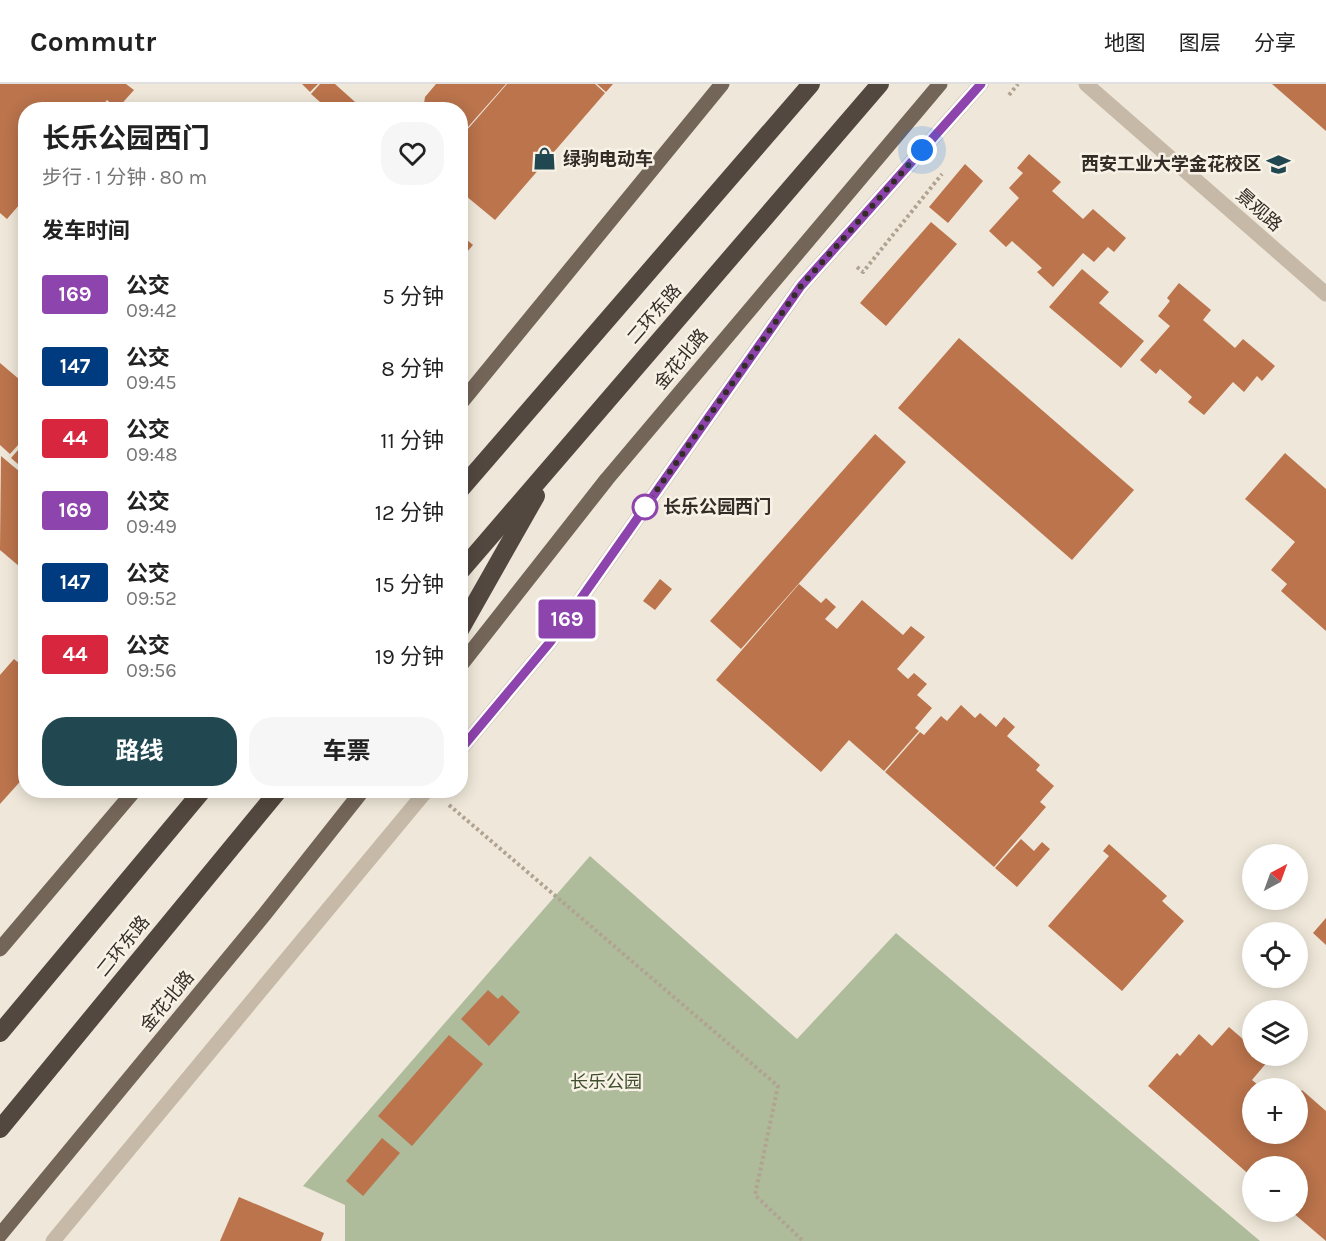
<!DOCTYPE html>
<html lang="zh">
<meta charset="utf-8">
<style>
body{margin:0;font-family:Karla,"Noto Sans SC",sans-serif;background:#f6f6f6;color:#222;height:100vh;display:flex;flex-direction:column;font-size:22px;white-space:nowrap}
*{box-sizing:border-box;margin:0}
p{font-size:20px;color:#767676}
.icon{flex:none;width:33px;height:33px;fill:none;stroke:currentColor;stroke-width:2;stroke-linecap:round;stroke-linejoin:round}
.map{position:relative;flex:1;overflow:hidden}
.details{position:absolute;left:18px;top:18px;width:450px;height:696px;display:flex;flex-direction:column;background:#fff;border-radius:24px;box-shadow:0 3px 15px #0003}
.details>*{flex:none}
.badge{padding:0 12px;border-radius:4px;font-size:21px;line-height:39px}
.needle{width:39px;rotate:41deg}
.fabs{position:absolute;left:1242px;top:760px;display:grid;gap:12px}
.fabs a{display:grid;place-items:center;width:66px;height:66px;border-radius:50%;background:#fff;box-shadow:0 3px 15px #0003;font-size:30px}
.you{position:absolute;width:30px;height:30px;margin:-15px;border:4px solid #fff;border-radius:50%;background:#1a73e8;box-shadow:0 0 0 9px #1a73e833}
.map>.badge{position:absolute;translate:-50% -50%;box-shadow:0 0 0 3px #fff}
h2{padding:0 24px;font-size:22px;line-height:54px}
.round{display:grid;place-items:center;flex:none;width:63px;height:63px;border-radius:24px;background:#f6f6f6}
.summary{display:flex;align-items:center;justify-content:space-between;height:102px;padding:0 24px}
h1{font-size:28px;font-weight:700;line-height:45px}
.primary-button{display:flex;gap:12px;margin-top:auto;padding:12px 24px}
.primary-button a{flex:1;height:69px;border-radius:24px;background:#214851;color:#fff;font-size:24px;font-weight:700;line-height:69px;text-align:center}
.primary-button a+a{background:#f6f6f6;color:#222}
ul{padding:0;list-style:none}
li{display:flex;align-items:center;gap:18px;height:72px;padding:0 24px}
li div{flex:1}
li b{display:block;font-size:22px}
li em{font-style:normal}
li .badge{min-width:66px;font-weight:700;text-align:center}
header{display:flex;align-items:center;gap:36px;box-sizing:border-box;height:84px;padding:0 30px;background:#fff;border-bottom:2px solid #e0e0e0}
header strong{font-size:28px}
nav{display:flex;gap:33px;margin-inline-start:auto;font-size:21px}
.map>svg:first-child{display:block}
.green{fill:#aebc9c}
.building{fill:#bb744c}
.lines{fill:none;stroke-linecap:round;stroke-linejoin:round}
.path{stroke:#b1a392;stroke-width:4;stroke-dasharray:3 3;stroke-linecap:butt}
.minor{stroke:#c6b9a8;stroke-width:15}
.major{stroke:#746559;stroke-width:15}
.highway{stroke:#53483f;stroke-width:18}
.line-casing{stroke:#fff;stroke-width:14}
.line{stroke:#8e44ad;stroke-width:9}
.walk{stroke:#332c27;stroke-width:6;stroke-dasharray:0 10.8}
.stop-dot{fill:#fff;stroke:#8e44ad;stroke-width:3}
.labels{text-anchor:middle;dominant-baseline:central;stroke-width:5;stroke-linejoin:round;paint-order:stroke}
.poi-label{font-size:18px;font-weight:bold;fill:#332c27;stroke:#f7f1e6;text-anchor:start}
.street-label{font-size:18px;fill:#332c27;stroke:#f7f1e6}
.stop-label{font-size:18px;font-weight:bold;fill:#332c27;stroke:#f7f1e6;text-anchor:start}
.park-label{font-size:18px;fill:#3f4f2d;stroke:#f7f1e6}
</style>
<header>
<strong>Commutr</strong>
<nav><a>地图</a><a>图层</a><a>分享</a></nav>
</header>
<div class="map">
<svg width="1326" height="1157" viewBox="0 0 1326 1157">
<rect width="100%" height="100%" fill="#efe8da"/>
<polygon class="green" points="590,772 797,955 896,849 1260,1157 345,1157 345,1121 303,1102"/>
<g class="building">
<polygon points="0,0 126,0 134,6 117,25 107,16 99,26 26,26 26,113 7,135 0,129"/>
<polygon points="302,0 318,0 310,8"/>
<polygon points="320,0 335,0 364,26 329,26 311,10"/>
<polygon points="436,0 506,0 460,52 460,26 423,26 425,13"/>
<polygon points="507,0 595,0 605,9 495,136 460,107 460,54"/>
<polygon points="597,0 613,0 606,8"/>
<polygon points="1272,0 1326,0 1326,47"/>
<polygon points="1029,70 1061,98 1052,107 1083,135 1093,125 1126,154 1114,168 1108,163 1094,178 1083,169 1053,203 1037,188 1042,184 1012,157 1006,163 989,147 1019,114 1009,104 1023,89 1017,84"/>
<polygon points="965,80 983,97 948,139 929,123"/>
<polygon points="931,138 957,160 886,242 860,219"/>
<polygon points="460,150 473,161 466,169 460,165"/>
<polygon points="1082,185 1109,208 1099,219 1144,257 1121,284 1049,223"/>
<polygon points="1179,199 1211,226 1203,236 1235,264 1243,255 1275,282 1262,297 1257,292 1244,308 1233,298 1204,331 1188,318 1192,313 1160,285 1156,290 1140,276 1170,242 1158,232 1170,217 1167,214"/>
<polygon points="959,254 1134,406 1072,476 898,324"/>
<polygon points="0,279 26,301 26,352 10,370 0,361"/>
<polygon points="875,350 906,378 741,565 710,537"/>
<polygon points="26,357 26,387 11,374"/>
<polygon points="1285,369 1326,405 1326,547 1281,507 1287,500 1271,486 1295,458 1245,415"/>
<polygon points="1,372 26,393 26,488 0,466"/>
<polygon points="660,495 672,505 655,526 643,517"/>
<polygon points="799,500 821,519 826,514 836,523 825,535 837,545 862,516 903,551 911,542 925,553 897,585 908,595 914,589 927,600 917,611 932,624 915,644 919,647 884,687 849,656 821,688 716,596"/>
<polygon points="14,575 26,585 26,691 0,720 0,591"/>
<polygon points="961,621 975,634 980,629 996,643 1004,633 1015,643 1007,652 1040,681 1036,686 1054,702 1040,718 1046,723 994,783 885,688 920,648 924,651 941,632 947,637"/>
<polygon points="1021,755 1034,767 1042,758 1050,765 1017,803 995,784"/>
<polygon points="1109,760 1167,812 1162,817 1184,837 1122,907 1048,842 1109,772 1103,767"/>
<polygon points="1326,834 1326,861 1313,849"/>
<polygon points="488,906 498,915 502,911 520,928 489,962 461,935"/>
<polygon points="1229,943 1252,963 1252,972 1263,972 1268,977 1252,996 1263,1005 1252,1005 1252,1050 1298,1050 1298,1011 1302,1006 1326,1027 1326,1157 1292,1128 1298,1128 1298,1083 1252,1083 1252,1093 1148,1002 1177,969 1180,972 1199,950 1212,962"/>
<polygon points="449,951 483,980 412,1062 378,1032"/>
<polygon points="382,1054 400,1069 363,1112 346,1097"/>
<polygon points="239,1113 324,1149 321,1157 220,1157"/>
</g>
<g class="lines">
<g class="path">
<polyline points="1009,11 1018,0"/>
<polyline points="857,183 863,188 942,90"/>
<polyline points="449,721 778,1002 755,1111 803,1157"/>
</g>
<g class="minor">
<polyline points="1086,0 1326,210"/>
<polyline points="460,666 551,557 801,202 981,0"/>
<polyline points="53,1157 427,706"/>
</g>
<g class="major">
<polyline points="460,320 722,0"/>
<polyline points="460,582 607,395 940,0"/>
<polyline points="0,865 135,706"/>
<polyline points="0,1151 264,831 363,706"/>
</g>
<g class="highway">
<polyline points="460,406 811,0"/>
<polyline points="460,488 880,0"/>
<polyline points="460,546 536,412"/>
<polyline points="0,949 203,706"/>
<polyline points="0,1045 279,706"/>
</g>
</g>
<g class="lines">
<defs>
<polyline id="line" points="460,666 551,557 801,202 981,0"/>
</defs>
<use href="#line" class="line-casing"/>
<use href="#line" class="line"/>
<polyline class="walk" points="645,423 801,202 922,66"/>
</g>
<defs>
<symbol id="shop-bare" viewBox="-9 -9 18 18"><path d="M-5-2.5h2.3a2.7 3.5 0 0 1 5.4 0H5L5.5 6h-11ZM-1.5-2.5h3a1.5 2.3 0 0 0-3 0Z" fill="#214851" stroke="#f7f1e6" stroke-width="2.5" paint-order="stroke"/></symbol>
<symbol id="university-bare" viewBox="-9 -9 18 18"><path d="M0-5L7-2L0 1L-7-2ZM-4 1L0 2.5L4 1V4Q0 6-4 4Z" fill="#214851" stroke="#f7f1e6" stroke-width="2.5" paint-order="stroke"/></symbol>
</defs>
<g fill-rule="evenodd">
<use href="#shop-bare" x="528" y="58" width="33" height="33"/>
<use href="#university-bare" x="1262" y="64" width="33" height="33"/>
</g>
<circle class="stop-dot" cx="645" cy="423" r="12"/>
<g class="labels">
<g class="poi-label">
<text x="563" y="75">绿驹电动车</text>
<text x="1261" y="80" text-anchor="end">西安工业大学金花校区</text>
</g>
<g class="street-label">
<text transform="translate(1259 126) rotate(41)">景观路</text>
<text transform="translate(654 230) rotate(-49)">二环东路</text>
<text transform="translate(681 275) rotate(-50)">金花北路</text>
<text transform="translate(123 862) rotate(-51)">二环东路</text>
<text transform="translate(167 917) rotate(-50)">金花北路</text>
</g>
<g class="stop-label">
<text x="663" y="423">长乐公园西门</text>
</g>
<g class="park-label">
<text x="606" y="998">长乐公园</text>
</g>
</g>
</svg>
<div class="fabs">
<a><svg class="needle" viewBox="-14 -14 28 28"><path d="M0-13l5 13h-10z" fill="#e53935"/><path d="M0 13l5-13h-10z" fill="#767676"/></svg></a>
<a><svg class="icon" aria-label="locate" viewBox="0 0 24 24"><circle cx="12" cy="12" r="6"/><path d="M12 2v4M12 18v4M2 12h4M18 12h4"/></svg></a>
<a><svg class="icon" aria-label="layers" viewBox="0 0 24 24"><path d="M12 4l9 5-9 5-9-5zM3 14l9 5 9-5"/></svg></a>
<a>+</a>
<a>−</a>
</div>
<div class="you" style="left:922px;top:66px"></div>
<b class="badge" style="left:567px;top:535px;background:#8e44ad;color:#fff">169</b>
<section class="details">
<div class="summary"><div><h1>长乐公园西门</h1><p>步行 · 1 分钟 · 80 m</p></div><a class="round"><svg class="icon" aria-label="heart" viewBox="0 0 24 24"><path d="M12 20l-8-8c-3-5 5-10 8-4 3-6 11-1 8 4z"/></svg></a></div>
<h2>发车时间</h2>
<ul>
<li><span class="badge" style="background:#8e44ad;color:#fff">169</span><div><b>公交</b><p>09:42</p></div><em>5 分钟</em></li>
<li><span class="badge" style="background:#003b80;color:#fff">147</span><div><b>公交</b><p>09:45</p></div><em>8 分钟</em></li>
<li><span class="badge" style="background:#d7263d;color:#fff">44</span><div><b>公交</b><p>09:48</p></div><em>11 分钟</em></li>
<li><span class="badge" style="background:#8e44ad;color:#fff">169</span><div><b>公交</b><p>09:49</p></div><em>12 分钟</em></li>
<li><span class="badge" style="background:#003b80;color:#fff">147</span><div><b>公交</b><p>09:52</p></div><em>15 分钟</em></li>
<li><span class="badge" style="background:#d7263d;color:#fff">44</span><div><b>公交</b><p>09:56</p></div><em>19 分钟</em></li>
</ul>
<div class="primary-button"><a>路线</a><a>车票</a></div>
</section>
</div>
